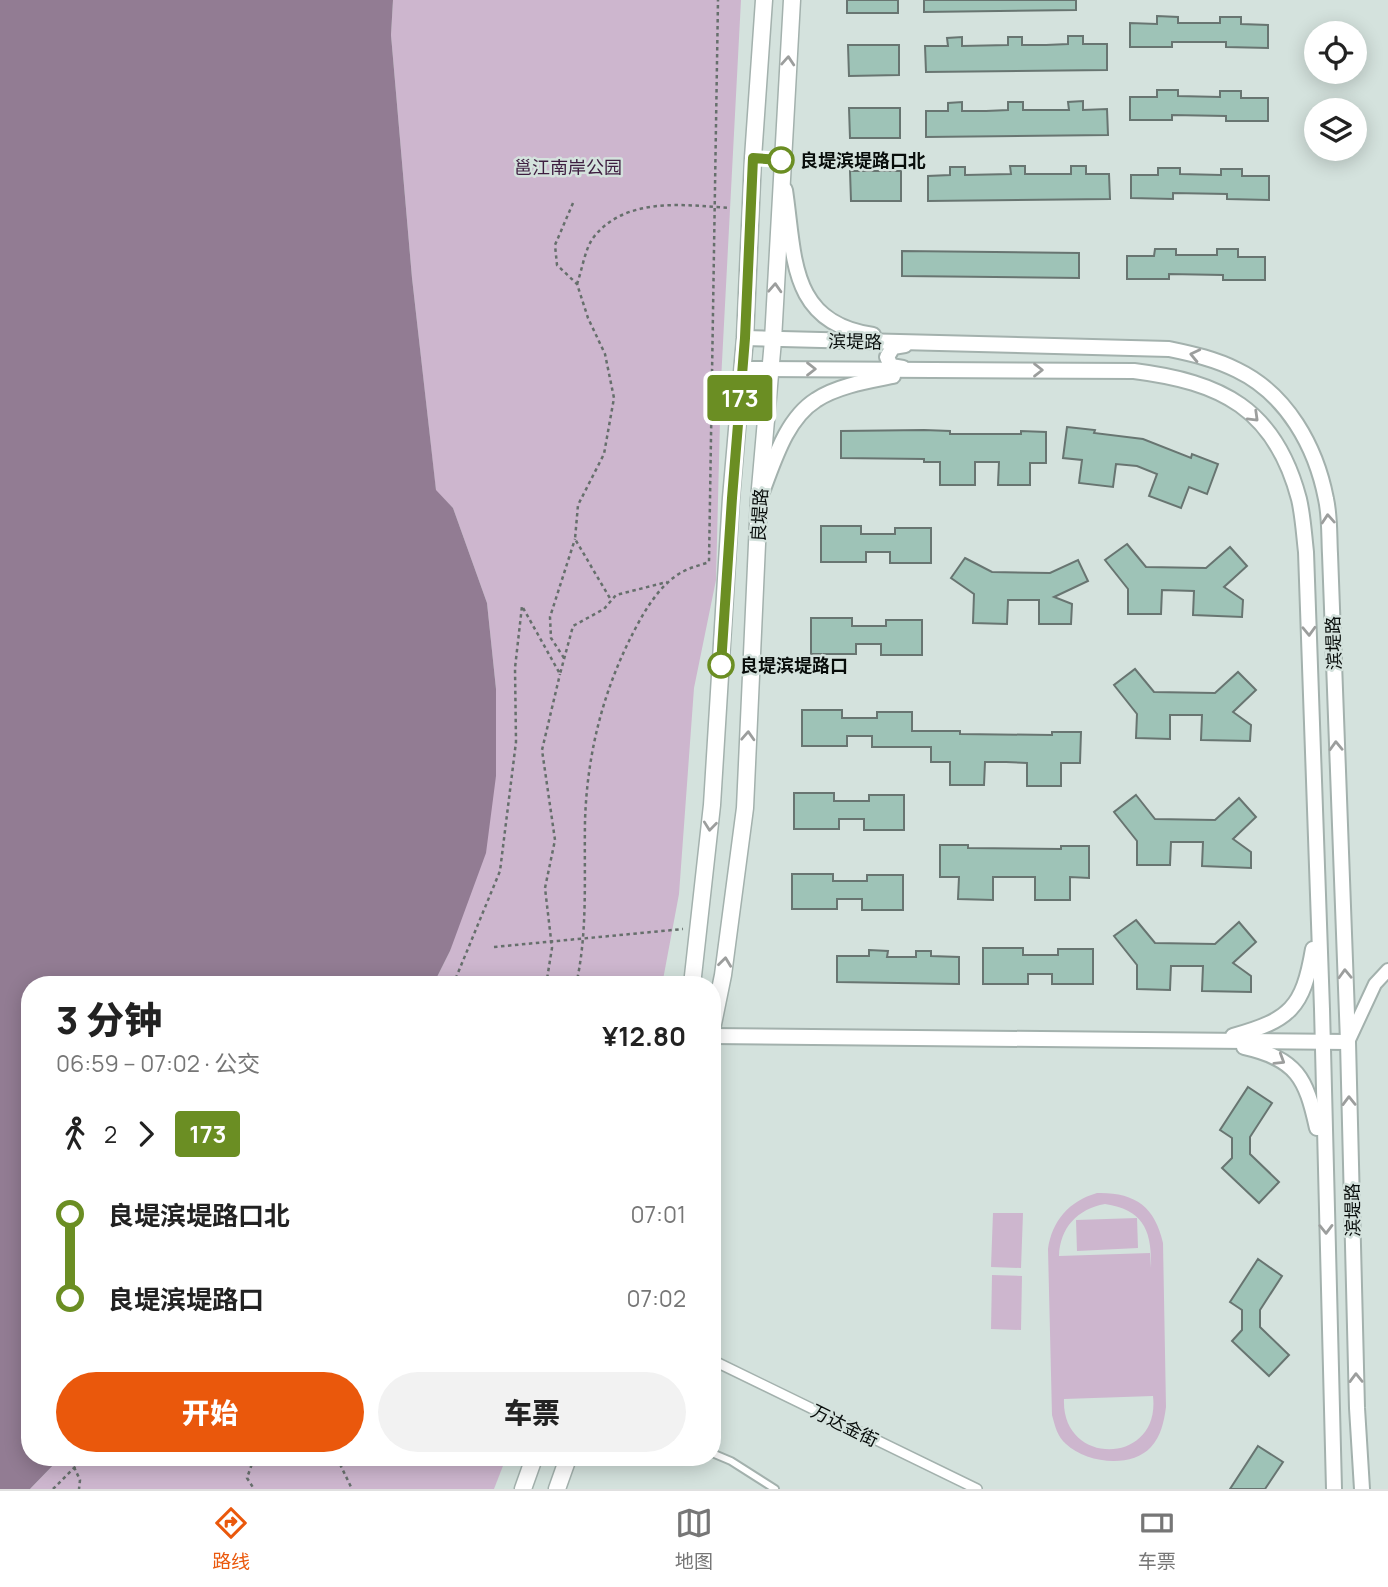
<!DOCTYPE html>
<html lang="zh">
<meta charset="utf-8">
<style>
body{margin:0;font-family:Manrope,"Noto Sans SC",sans-serif;background:#f2f2f2;color:#222;height:100vh;display:flex;flex-direction:column;font-size:26px;white-space:nowrap}
*{box-sizing:border-box;margin:0}
p{font-size:23px;color:#767676}
.icon{flex:none;width:38px;height:38px;fill:none;stroke:currentColor;stroke-width:2;stroke-linecap:round;stroke-linejoin:round}
.map{position:relative;flex:1;overflow:hidden}
.drawer{position:absolute;left:21px;top:976px;width:700px;height:490px;display:flex;flex-direction:column;background:#fff;border-radius:28px;box-shadow:0 4px 18px #0003}
.drawer>*{flex:none}
.badge{padding:0 14px;border-radius:5px;font-size:24px;line-height:46px}
.fabs{position:absolute;left:1304px;top:21px;display:grid;gap:14px}
.fabs a{display:grid;place-items:center;width:63px;height:63px;border-radius:50%;background:#fff;box-shadow:0 4px 18px #0003;font-size:35px}
.map>.badge{position:absolute;translate:-50% -50%;box-shadow:0 0 0 4px #fff}
.legs{display:flex;align-items:center;gap:10px;height:77px;padding:0 35px;font-size:23px}
.legs p{margin-inline-start:auto}
.headline{display:flex;align-items:center;justify-content:space-between;height:119px;padding:0 35px}
h1{font-size:38px;font-weight:800;line-height:52px}
.primary-button{display:flex;gap:14px;margin-top:auto;padding:14px 35px}
.primary-button a{flex:1;height:80px;border-radius:42px;background:#ea580c;color:#fff;font-size:28px;font-weight:800;line-height:80px;text-align:center}
.primary-button a+a{background:#f2f2f2;color:#222}
ul{padding:0 35px;list-style:none}
li{display:flex;align-items:center;gap:24px;height:84px;font-size:26px}
li i{display:grid;place-items:center;width:10px;height:100%;margin:0 9px;background:currentColor}
li i::after{content:'';width:18px;height:18px;margin:-9px;border:5px solid;border-radius:50%;background:#fff}
li p{margin-inline-start:auto}
li:first-child i{background:linear-gradient(#0000 50%,currentColor 0)}
li:last-child i{background:linear-gradient(currentColor 50%,#0000 0)}
.tabs{display:flex;justify-content:space-around;align-items:center;height:98px;border-top:2px solid #e0e0e0;background:#fff;font-size:19px;color:#767676}
.tabs a{display:grid;justify-items:center;gap:4px}
.tabs .active{color:#ea580c}
.map>svg:first-child{display:block}
.green{fill:#cdb6ce;fill-rule:evenodd}
.water{fill:#927c93}
.building{fill:#9ec3b7;stroke:#687571;stroke-width:2}
.lines{fill:none;stroke-linecap:round;stroke-linejoin:round}
.service-casing{stroke:#a3b1ad;stroke-width:10}
.pedestrian-casing{stroke:#a3b1ad;stroke-width:12}
.minor-casing{stroke:#a3b1ad;stroke-width:16}
.tertiary-casing{stroke:#a3b1ad;stroke-width:18}
.secondary-casing{stroke:#a3b1ad;stroke-width:19}
.path{stroke:#666f6c;stroke-width:2.5;stroke-dasharray:3.5 3.5;stroke-linecap:butt}
.service{stroke:#fff;stroke-width:6}
.pedestrian{stroke:#fff;stroke-width:9}
.minor{stroke:#fff;stroke-width:12}
.tertiary{stroke:#fff;stroke-width:14}
.secondary{stroke:#fff;stroke-width:16}
.oneway{stroke:#9c9e9d}
.line-1-casing{stroke:#fff;stroke-width:16}
.line-1{stroke:#6b8e23;stroke-width:10}
.stop-1-dot{fill:#fff;stroke:#6b8e23;stroke-width:3.5}
.labels{text-anchor:middle;dominant-baseline:central;stroke-width:5;stroke-linejoin:round;paint-order:stroke}
.stop-label{font-size:18px;font-weight:bold;fill:#080d0b;stroke:#d4e2dd;text-anchor:start}
.park-label{font-size:18px;fill:#3e1e40;stroke:#d4e2dd}
.street-label{font-size:18px;fill:#080d0b;stroke:#d4e2dd}
</style>
<div class="map">
<svg width="1388" height="1489" viewBox="0 0 1388 1489">
<rect width="100%" height="100%" fill="#d4e2dd"/>
<g class="green">
<polygon points="393,0 741,0 721,381 716,580 694,688 679,894 662,985 433,985 450,951 496,775 496,689 487,603 453,508 436,491 412,278 391,35"/>
<path d="M1097,1193C1134,1192 1155,1206 1163,1243L1166,1407C1164,1422 1161,1436 1151,1447C1131,1469 1086,1463 1066,1444C1057,1436 1055,1426 1052,1415L1048,1249C1052,1221 1069,1201 1097,1193ZM1105,1204C1144,1210 1152,1231 1151,1268L1150,1253L1059,1256C1060,1228 1077,1209 1105,1204ZM1153,1396C1161,1466 1061,1467 1064,1399Z"/>
<polygon points="993,1213 1023,1213 1021,1268 991,1267"/>
<polygon points="1137,1218 1138,1248 1077,1251 1076,1220"/>
<polygon points="992,1275 1022,1276 1021,1330 991,1329"/>
<polygon points="60,1458 506,1458 494,1489 30,1489"/>
</g>
<polygon class="water" points="0,0 393,0 391,35 412,278 436,490 453,508 487,603 496,689 496,776 486,853 450,951 433,985 30,985 30,1458 60,1458 30,1489 0,1489"/>
<g class="building">
<rect x="847" y="0" width="51" height="13"/>
<polygon points="924,0 1076,0 1076,10 924,12"/>
<polygon points="1157,16 1178,17 1178,23 1220,23 1220,17 1241,17 1241,24 1268,25 1268,48 1226,47 1226,42 1172,42 1172,47 1130,47 1130,23 1157,24"/>
<polygon points="1068,36 1083,36 1083,44 1107,44 1107,70 926,72 925,46 948,46 947,38 962,37 962,46 1008,45 1008,37 1022,37 1022,45 1046,45 1068,44"/>
<polygon points="848,45 899,45 899,75 849,76"/>
<polygon points="1157,90 1178,90 1178,96 1220,97 1220,91 1241,91 1241,98 1268,98 1268,121 1226,121 1226,116 1172,115 1172,120 1130,120 1130,97 1157,97"/>
<polygon points="1083,101 1083,110 1107,109 1108,135 926,137 926,111 948,111 948,103 962,102 962,111 986,111 1008,110 1008,102 1023,102 1023,110 1069,110 1068,102"/>
<polygon points="849,108 900,108 900,138 850,138"/>
<polygon points="1010,166 1025,166 1025,174 1071,174 1071,166 1086,166 1086,174 1109,174 1110,199 928,201 928,176 950,175 950,167 965,167 965,175 1011,174"/>
<polygon points="1158,168 1180,168 1180,174 1221,175 1221,169 1242,169 1242,176 1269,176 1269,200 1227,199 1227,194 1173,193 1173,199 1131,198 1131,175 1158,175"/>
<polygon points="850,171 901,171 901,201 851,201"/>
<polygon points="1155,249 1176,249 1176,255 1217,255 1217,249 1238,249 1238,257 1265,257 1265,280 1223,280 1223,275 1169,274 1169,279 1127,279 1127,256 1154,256"/>
<polygon points="902,251 1079,253 1079,278 902,276"/>
<polygon points="1067,427 1095,430 1094,433 1143,439 1191,458 1192,454 1218,464 1207,494 1189,487 1181,508 1149,496 1157,474 1137,466 1116,464 1113,487 1079,483 1082,460 1063,458"/>
<polygon points="924,430 950,431 950,434 1021,434 1021,431 1046,432 1046,463 1030,463 1030,485 998,485 999,462 975,462 975,485 940,485 940,462 924,462 924,459 841,458 841,431"/>
<polygon points="821,526 861,526 861,534 895,534 895,528 931,528 931,563 890,563 890,552 866,552 866,562 821,562"/>
<polygon points="1127,544 1146,567 1206,568 1230,547 1247,566 1224,587 1243,600 1242,617 1193,615 1194,591 1162,590 1161,614 1128,614 1128,589 1105,560"/>
<polygon points="965,558 992,572 1050,573 1078,560 1088,581 1054,597 1072,604 1071,624 1039,624 1039,600 1008,600 1007,624 973,623 974,594 951,578"/>
<polygon points="811,618 852,618 852,626 886,626 886,620 922,620 922,655 881,655 881,644 856,644 856,654 811,654"/>
<polygon points="1135,669 1154,692 1215,693 1238,672 1256,690 1233,712 1251,725 1250,741 1201,740 1202,715 1170,715 1170,739 1136,738 1137,714 1114,685"/>
<polygon points="802,710 842,710 842,718 877,718 877,712 912,712 912,731 960,731 960,734 1052,735 1052,732 1081,732 1080,763 1061,763 1061,786 1027,786 1027,763 1006,762 985,762 984,785 950,785 950,762 931,762 931,747 872,747 872,736 847,736 847,746 802,746"/>
<polygon points="794,793 834,793 834,801 869,801 869,795 904,795 904,830 864,830 864,819 839,819 839,829 794,829"/>
<polygon points="1136,795 1155,819 1215,820 1239,798 1256,817 1233,839 1251,852 1251,868 1202,866 1203,842 1171,842 1170,865 1137,865 1137,841 1114,812"/>
<polygon points="940,845 968,845 968,848 1061,849 1061,846 1089,846 1089,878 1070,877 1070,900 1035,900 1035,877 993,877 993,900 958,899 959,877 940,877"/>
<polygon points="792,874 833,874 833,881 867,881 867,875 903,875 903,910 862,910 862,899 837,899 837,909 792,909"/>
<polygon points="1136,920 1155,943 1215,944 1239,922 1256,942 1233,963 1251,976 1251,992 1202,991 1203,966 1171,966 1170,990 1137,989 1137,965 1114,936"/>
<polygon points="983,948 1023,948 1023,955 1058,955 1058,949 1093,949 1093,984 1052,984 1052,974 1028,974 1028,984 983,984"/>
<polygon points="869,950 888,951 887,957 916,957 916,951 931,951 931,956 959,957 959,984 837,982 837,956 869,956"/>
<polygon points="1248,1087 1272,1103 1250,1137 1250,1154 1279,1182 1259,1203 1222,1168 1232,1158 1232,1138 1220,1130"/>
<polygon points="1258,1259 1282,1276 1260,1310 1260,1327 1289,1355 1269,1376 1232,1341 1242,1330 1242,1310 1230,1302"/>
<polygon points="1258,1446 1283,1462 1265,1489 1230,1489"/>
</g>
<g class="lines">
<defs>
<polyline id="service" points="712,1453 731,1461 775,1489"/>
<polyline id="pedestrian" points="712,1360 977,1489"/>
<polyline id="minor" points="1348,1042 1375,984 1388,970"/>
<g id="tertiary">
<path d="M785,190C795,257 789,323 873,335"/>
<path d="M745,338L1169,349C1193,354 1215,359 1237,370C1287,394 1316,447 1326,499C1330,517 1329,536 1330,554L1348,1042L1357,1408L1362,1489"/>
<polyline points="903,368 891,366 887,357 893,347 905,345"/>
<path d="M742,369L1134,371C1221,382 1275,408 1299,499C1303,516 1304,535 1306,552L1322,1009L1334,1489"/>
<path d="M762,492C774,461 786,419 816,400C837,386 868,381 893,376"/>
<polyline points="712,1036 1348,1042"/>
<path d="M1233,1036C1290,1020 1303,1008 1313,949"/>
<path d="M1244,1047C1297,1059 1306,1078 1317,1128"/>
</g>
<g id="secondary">
<polyline points="692,985 712,805 731,498 745,338 753,158 764,0"/>
<polyline points="712,1029 723,975 745,808 759,500 773,340 792,0"/>
<polyline points="523,1489 534,1458"/>
<polyline points="557,1489 568,1458"/>
</g>
</defs>
<use href="#service" class="service-casing"/>
<use href="#pedestrian" class="pedestrian-casing"/>
<use href="#minor" class="minor-casing"/>
<use href="#tertiary" class="tertiary-casing"/>
<use href="#secondary" class="secondary-casing"/>
<g class="path">
<polyline points="573,203 555,245 557,265 577,284 588,318 605,354 614,398 604,454 578,505 575,539 611,600"/>
<path d="M577,284C582,270 585,249 593,238C625,196 685,205 730,208"/>
<polyline points="564,658 551,638 550,617 575,539"/>
<polyline points="494,947 683,929"/>
<polyline points="453,985 500,871 516,742 515,668 522,606 560,674 573,626 604,609 616,595 667,582"/>
<polyline points="546,985 552,948 545,888 555,840 542,750 560,674"/>
<path d="M576,985C588,932 584,876 585,821C587,758 601,698 629,641C641,617 658,584 684,571C692,567 701,565 709,562L718,0"/>
<polyline points="254,1458 247,1478 254,1489"/>
<polyline points="337,1458 352,1489"/>
<polyline points="74,1467 80,1480 79,1489"/>
<polyline points="53,1489 84,1458"/>
</g>
<use href="#service" class="service"/>
<use href="#pedestrian" class="pedestrian"/>
<use href="#minor" class="minor"/>
<use href="#tertiary" class="tertiary"/>
<use href="#secondary" class="secondary"/>
</g>
<defs><path id="oneway-chevron" d="M-2-3.5L2.5 0L-2 3.5" fill="none" stroke-width="1.6" stroke-linecap="round" stroke-linejoin="round" transform="scale(1.75)"/></defs>
<g class="oneway">
<use href="#oneway-chevron" transform="translate(788 61) rotate(-86)"/>
<use href="#oneway-chevron" transform="translate(775 288) rotate(-87)"/>
<use href="#oneway-chevron" transform="translate(1195 355) rotate(-167)"/>
<use href="#oneway-chevron" transform="translate(811 369)"/>
<use href="#oneway-chevron" transform="translate(1038 370)"/>
<use href="#oneway-chevron" transform="translate(1254 417) rotate(44)"/>
<use href="#oneway-chevron" transform="translate(1328 519) rotate(-94)"/>
<use href="#oneway-chevron" transform="translate(1309 631) rotate(88)"/>
<use href="#oneway-chevron" transform="translate(748 736) rotate(-87)"/>
<use href="#oneway-chevron" transform="translate(1336 746) rotate(-92)"/>
<use href="#oneway-chevron" transform="translate(710 826) rotate(96)"/>
<use href="#oneway-chevron" transform="translate(725 962) rotate(-83)"/>
<use href="#oneway-chevron" transform="translate(1345 974) rotate(-92)"/>
<use href="#oneway-chevron" transform="translate(1280 1060) rotate(32)"/>
<use href="#oneway-chevron" transform="translate(1349 1101) rotate(-91)"/>
<use href="#oneway-chevron" transform="translate(1326 1229) rotate(89)"/>
<use href="#oneway-chevron" transform="translate(1356 1378) rotate(-91)"/>
</g>
<g class="lines">
<defs>
<polyline id="line-1" points="721,665 732,498 745,338 753,158 781,160"/>
</defs>
<use href="#line-1" class="line-1-casing"/>
<use href="#line-1" class="line-1"/>
</g>
<g class="stop-1-dot">
<circle cx="781" cy="160" r="12"/>
<circle cx="721" cy="665" r="12"/>
</g>
<g class="labels">
<g class="stop-label">
<text x="800" y="160">良堤滨堤路口北</text>
<text x="740" y="665">良堤滨堤路口</text>
</g>
<g class="park-label">
<text x="568" y="167">邕江南岸公园</text>
</g>
<g class="street-label">
<text transform="translate(855 341) rotate(1)">滨堤路</text>
<text transform="translate(759 515) rotate(-87)">良堤路</text>
<text transform="translate(1333 643) rotate(-92)">滨堤路</text>
<text transform="translate(1352 1210) rotate(-91)">滨堤路</text>
<text transform="translate(845 1425) rotate(26)">万达金街</text>
</g>
</g>
</svg>
<div class="fabs">
<a><svg class="icon" aria-label="locate" viewBox="0 0 24 24"><circle cx="12" cy="12" r="6"/><path d="M12 2v4M12 18v4M2 12h4M18 12h4"/></svg></a>
<a><svg class="icon" aria-label="layers" viewBox="0 0 24 24"><path d="M12 4l9 5-9 5-9-5zM3 14l9 5 9-5"/></svg></a>
</div>
<b class="badge" style="left:740px;top:398px;background:#6b8e23;color:#fff">173</b>
<section class="drawer">
<div class="headline"><div><h1>3 分钟</h1><p>06:59 – 07:02 · 公交</p></div><b>¥12.80</b></div>
<div class="legs"><svg class="icon" aria-label="walk" viewBox="0 0 24 24"><circle cx="13" cy="4" r="2"/><path d="M13 8l-2 6 4 7M11 14l-3 7M7 12l3-4h3l4 4"/></svg>2<svg class="icon" aria-label="forward" viewBox="0 0 24 24"><path d="M9 5l7 7-7 7"/></svg><b class="badge" style="background:#6b8e23;color:#fff">173</b></div>
<ul>
<li><i style="color:#6b8e23"></i><b>良堤滨堤路口北</b><p>07:01</p></li>
<li><i style="color:#6b8e23"></i><b>良堤滨堤路口</b><p>07:02</p></li>
</ul>
<div class="primary-button"><a>开始</a><a>车票</a></div>
</section>
</div>
<nav class="tabs">
<a class="active"><svg class="icon" aria-label="directions" viewBox="0 0 24 24"><path d="M12 3l9 9-9 9-9-9zM9 14v-3h6M13 9l2 2-2 2"/></svg>路线</a>
<a><svg class="icon" aria-label="map" viewBox="0 0 24 24"><path d="M3 6l6-2 6 2 6-2v14l-6 2-6-2-6 2zM9 4v14M15 6v14"/></svg>地图</a>
<a><svg class="icon" aria-label="tickets" viewBox="0 0 24 24"><path d="M3 7h18v10H3zM15 7v10"/></svg>车票</a>
</nav>
